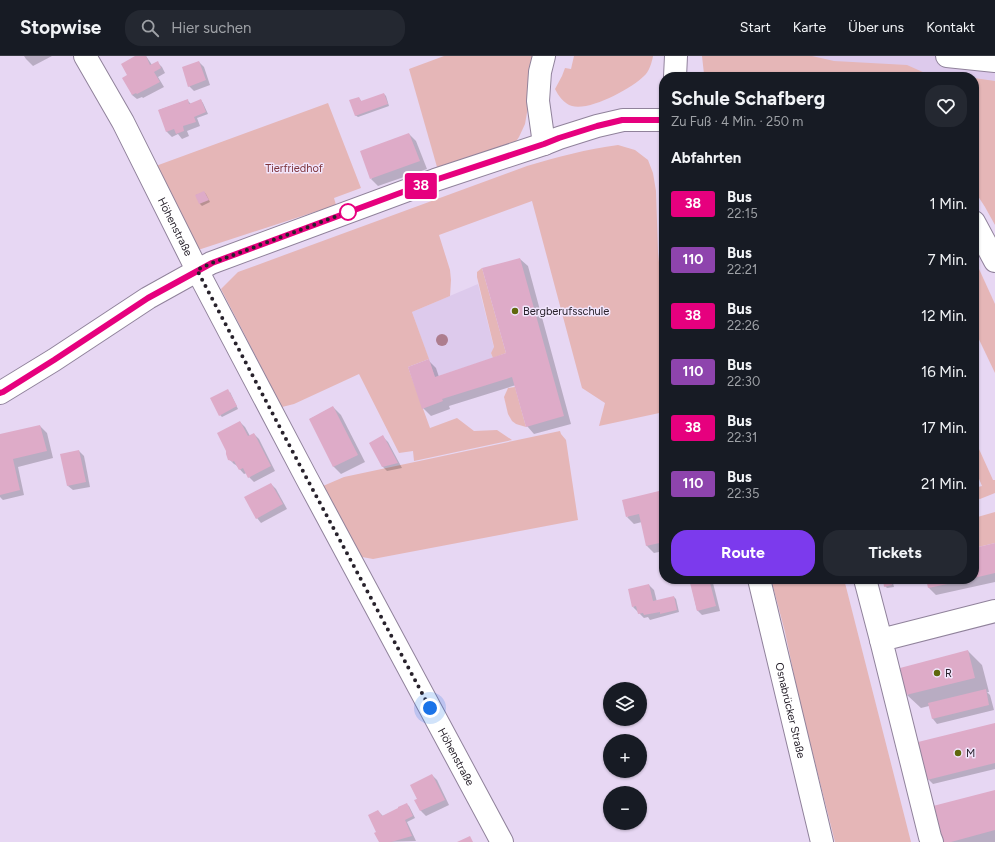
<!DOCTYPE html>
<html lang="de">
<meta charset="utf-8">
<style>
body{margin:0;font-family:Figtree,sans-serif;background:#242831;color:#f1f3f6;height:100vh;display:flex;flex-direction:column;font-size:15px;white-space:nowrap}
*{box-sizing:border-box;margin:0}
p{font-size:13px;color:#9ea1a6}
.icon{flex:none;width:22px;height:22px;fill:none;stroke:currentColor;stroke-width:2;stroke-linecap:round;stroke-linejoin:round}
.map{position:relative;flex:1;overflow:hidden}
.panel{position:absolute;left:659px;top:16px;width:320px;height:512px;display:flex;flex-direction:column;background:#171b24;border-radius:16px;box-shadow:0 1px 3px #0004}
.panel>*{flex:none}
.badge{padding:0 8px;border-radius:3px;font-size:14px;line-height:26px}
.buttons{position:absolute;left:603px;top:626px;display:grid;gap:8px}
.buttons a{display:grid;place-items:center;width:44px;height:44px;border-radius:50%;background:#171b24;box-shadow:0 1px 3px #0004;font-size:20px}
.you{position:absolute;width:20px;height:20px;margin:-10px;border:3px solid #fff;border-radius:50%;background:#1a73e8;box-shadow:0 0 0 6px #1a73e833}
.map>.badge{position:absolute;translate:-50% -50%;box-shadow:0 0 0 2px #fff}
h2{padding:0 12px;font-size:15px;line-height:36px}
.round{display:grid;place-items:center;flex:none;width:42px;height:42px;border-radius:16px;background:#242831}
.summary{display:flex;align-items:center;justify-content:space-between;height:68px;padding:0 12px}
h1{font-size:19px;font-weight:700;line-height:30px}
.action{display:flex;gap:8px;margin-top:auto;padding:8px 12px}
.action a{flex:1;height:46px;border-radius:16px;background:#7c3aed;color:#fff;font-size:16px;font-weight:700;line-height:46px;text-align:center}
.action a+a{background:#242831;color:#f1f3f6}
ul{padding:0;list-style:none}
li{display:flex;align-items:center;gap:12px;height:56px;padding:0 12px}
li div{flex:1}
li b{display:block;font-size:15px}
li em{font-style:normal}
li .badge{min-width:44px;font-weight:700;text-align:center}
header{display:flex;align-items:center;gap:24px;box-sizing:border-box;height:56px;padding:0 20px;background:#171b24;border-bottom:1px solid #363941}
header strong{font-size:19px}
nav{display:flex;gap:22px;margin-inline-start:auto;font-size:14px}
.search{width:280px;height:36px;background:#242831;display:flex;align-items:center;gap:10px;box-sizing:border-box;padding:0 14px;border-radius:16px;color:#9ea1a6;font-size:15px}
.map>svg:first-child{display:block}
.built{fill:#ddcaec}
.green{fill:#e5b6b7}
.shadow{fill:#0003}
.building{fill:#deabc8}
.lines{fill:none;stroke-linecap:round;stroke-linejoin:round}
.minor-casing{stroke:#90829b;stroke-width:24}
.major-casing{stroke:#90829b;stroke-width:24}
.minor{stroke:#fff;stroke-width:22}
.major{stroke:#fff;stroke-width:22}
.tree{fill:#ad7d8e}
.line-casing{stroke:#fff;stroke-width:9}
.line{stroke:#e6007e;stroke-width:6}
.walk{stroke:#28222c;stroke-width:4;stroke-dasharray:0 7.2}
.stop-dot{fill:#fff;stroke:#e6007e;stroke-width:2}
.poi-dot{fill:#5f680c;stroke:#f2e6fd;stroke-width:1.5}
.labels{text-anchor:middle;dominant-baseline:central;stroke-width:3;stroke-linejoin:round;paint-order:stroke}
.park-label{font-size:11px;fill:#7d343b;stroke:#f2e6fd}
.street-label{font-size:11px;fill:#28222c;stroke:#f2e6fd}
.poi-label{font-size:11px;fill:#28222c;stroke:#f2e6fd;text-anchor:start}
</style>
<header>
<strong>Stopwise</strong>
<div class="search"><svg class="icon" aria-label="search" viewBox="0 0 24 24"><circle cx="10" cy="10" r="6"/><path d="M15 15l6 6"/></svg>Hier suchen</div>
<nav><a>Start</a><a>Karte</a><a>Über uns</a><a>Kontakt</a></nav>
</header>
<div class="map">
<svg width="995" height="786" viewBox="0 0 995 786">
<rect width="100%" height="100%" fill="#e7d7f3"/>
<g class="built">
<polygon points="742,0 995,0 995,78 974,70 974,21 774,21"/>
<polygon points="478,228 494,292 491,297 493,302 435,321 412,256"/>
</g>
<g class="green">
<polygon points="444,0 537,0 525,68 519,81 515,87 443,114 437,111 409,13"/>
<path d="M574,0H653C652,6 649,16 644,20C631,33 590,55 572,50C564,48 558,39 555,33L562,20L565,12L571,13Z"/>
<polygon points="702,0 812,0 834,5 907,9 925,17 963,21 705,21 704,18"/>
<polygon points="974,22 995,25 995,169 985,151 974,134"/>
<polygon points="328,47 361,132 334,142 336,149 198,194 153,111"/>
<path d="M618,89L635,94L648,104L653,117L656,135L658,196L664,257V356L599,370L605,347L582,332L532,145L439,179L450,214L451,224L450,240L412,256L429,303L408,311L430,372L457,362L474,375L497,374L512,384L414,405L413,395L399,397L359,318L294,348L282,351L221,233L238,216L527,110C557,101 587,93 618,89Z"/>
<polygon points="974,202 995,248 995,317 974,273"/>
<polygon points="482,212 506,297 493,302 491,297 494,291 477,221 477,216"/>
<polygon points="515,331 526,371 516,368 512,365 508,358 504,341 508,332"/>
<polygon points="560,375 561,378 566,384 578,464 373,503 362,501 323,430 344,421"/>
<polygon points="974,382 993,424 995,424 995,437 980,443 974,442 974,432 982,430 974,411"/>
<polygon points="995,456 995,487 974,492 974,462"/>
<polygon points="771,523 844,523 911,786 835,786 799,643 785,576"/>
</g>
<g class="shadow">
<polygon points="24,0 52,0 33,10 26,3"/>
<polygon points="138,0 146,0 152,9 157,6 162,11 165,17 158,21 164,31 143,42 142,41 137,43 132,39 128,20"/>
<polygon points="199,6 204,11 210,29 194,35 189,30"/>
<polygon points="384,38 386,40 389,50 358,61 355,59 359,42 362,46"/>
<polygon points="187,44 191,48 201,44 203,47 208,58 197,62 200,70 187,75 189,80 182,83 178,78 172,81 167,76 159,54"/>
<polygon points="409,78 416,85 427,113 378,130 371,123"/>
<polygon points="204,136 206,138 210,146 202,150 200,148 196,139"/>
<polygon points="520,203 528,210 571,368 534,378 527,370 516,329 449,350 450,353 431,360 423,352 428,304 436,312 439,321 507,298"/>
<polygon points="230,336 238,353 222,361 220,359"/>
<polygon points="333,351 341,359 365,406 341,418 334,411 310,363"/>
<polygon points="240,366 245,371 250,380 254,378 259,383 275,415 254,426 249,421 247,417 244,418 236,409 234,408 229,403"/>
<polygon points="40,370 47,377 53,402 18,411 24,439 3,444 0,441 0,379"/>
<polygon points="383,381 388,386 402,412 387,415 382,410"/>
<polygon points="79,395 84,400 90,431 73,434 68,430"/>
<polygon points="271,428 276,433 287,453 261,467 257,462"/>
<polygon points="663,435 664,436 664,495 654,497 647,490 642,466 634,468 627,461"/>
<polygon points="995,488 995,526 936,539 929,532 927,523 974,523 974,493"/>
<polygon points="690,523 712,523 720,555 702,559 697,554"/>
<polygon points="884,523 892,523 894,531 887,532 885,530"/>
<polygon points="649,529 654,534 657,546 674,541 676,543 679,556 650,564 648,561 644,562 633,551"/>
<polygon points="968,595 982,609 989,636 987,636 990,639 994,654 937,668 933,663 929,650 921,652 907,639"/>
<polygon points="995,668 995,713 933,728 928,723"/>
<polygon points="432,719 437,724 449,749 426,760 421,755 416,744 418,743"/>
<polygon points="995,735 995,786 944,786"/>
<polygon points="406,748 409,750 415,762 407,766 416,785 380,786 378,776 378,755 383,760 398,753"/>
</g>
<g class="building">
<polygon points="135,0 146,0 150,9 158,5 161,12 154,16 160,26 137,38 136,37 132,39 122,22 127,19 121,8"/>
<polygon points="199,5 206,24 188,31 182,11"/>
<polygon points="384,37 388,48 355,60 349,44 359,41 361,45"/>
<polygon points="188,43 189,48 201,43 206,56 194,61 196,66 183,70 184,75 176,78 174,73 166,76 158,54"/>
<polygon points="409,77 420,105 370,123 360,95"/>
<polygon points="204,135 209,144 199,148 195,139"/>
<polygon points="520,202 564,360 526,371 512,321 442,343 443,345 422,353 408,311 429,303 435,321 506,297 482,212"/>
<polygon points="228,333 237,350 219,360 210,342"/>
<polygon points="333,350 358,399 333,411 309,363"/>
<polygon points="240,365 248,380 254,377 271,410 248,422 243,412 239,414 234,405 232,406 232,405 228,404 226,398 226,395 217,377"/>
<polygon points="40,369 47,395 13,403 20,434 0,439 0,378"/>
<polygon points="383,379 398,407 382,411 369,387"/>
<polygon points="79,394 86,426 67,430 60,398"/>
<polygon points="271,427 283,448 256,463 244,441"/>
<polygon points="663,434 664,438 664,486 646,490 639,458 626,461 622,444"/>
<polygon points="995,487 995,517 974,522 974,492"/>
<polygon points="689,523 709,523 716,550 697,555"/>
<polygon points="883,523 891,523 892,529 884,531"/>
<polygon points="926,523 967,523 967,524 928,532"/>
<polygon points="649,528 653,545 674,540 677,554 660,558 660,556 644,559 643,557 638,558 636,550 632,551 628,533"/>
<polygon points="968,594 975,622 906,639 900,612"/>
<polygon points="986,633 989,649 932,663 928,647"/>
<polygon points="995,667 995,707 927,724 918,686"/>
<polygon points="432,718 445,744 420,755 414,744 417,743 410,729"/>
<polygon points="995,734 995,774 951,786 943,786 933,750"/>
<polygon points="407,747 413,760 405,764 412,780 391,786 379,786 374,777 376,776 368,759 378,754 382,760 398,752 398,751"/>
<polygon points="470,780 473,786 457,786"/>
</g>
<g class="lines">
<defs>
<g id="minor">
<path id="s1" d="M85,0L123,66L197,214L306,421L502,786"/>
<polyline points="544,0 540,16 538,45 544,88"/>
<polyline points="947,0 995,5"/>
<polyline points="974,166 995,205"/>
<polyline points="0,337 54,304 148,242 211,207 435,124 544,88 559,82 597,70 623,64 664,64"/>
<polyline points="865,523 881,584"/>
<polyline points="932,786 930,781 881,584 995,555"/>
</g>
<g id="major">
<polyline points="675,21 676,0"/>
<path id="s2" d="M759,523L822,786"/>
</g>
</defs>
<use href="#minor" class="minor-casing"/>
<use href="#major" class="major-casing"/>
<use href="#minor" class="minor"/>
<use href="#major" class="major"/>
</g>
<circle class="tree" cx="442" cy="284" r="6"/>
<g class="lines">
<defs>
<polyline id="line" points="0,337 3,336 54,304 148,242 212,207 435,124 544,88 559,82 597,70 622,64 664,64"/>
</defs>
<use href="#line" class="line-casing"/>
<use href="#line" class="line"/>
<polyline class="walk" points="348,156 212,207 197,214 306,421 430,652"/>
</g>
<circle class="stop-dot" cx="348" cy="156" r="8"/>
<g class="poi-dot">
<circle cx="515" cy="255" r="4"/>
<circle cx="937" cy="617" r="4"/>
<circle cx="958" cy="697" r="4"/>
</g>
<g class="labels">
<g class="park-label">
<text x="294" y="112">Tierfriedhof</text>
</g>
<g class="street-label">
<text stroke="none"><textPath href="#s1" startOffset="193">Höhenstraße</textPath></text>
<text stroke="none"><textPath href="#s2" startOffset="135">Osnabrücker Straße</textPath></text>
<text stroke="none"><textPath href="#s1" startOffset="793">Höhenstraße</textPath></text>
</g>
<g class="poi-label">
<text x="523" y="255">Bergberufsschule</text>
<text x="945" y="617">R</text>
<text x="966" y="697">M</text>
</g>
</g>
</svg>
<div class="buttons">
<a><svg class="icon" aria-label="layers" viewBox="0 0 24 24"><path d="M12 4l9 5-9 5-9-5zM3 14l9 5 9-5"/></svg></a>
<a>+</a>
<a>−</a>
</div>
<div class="you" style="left:430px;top:652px"></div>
<b class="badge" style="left:421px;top:130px;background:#e6007e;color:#fff">38</b>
<section class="panel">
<div class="summary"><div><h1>Schule Schafberg</h1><p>Zu Fuß · 4 Min. · 250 m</p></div><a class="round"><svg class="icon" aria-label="heart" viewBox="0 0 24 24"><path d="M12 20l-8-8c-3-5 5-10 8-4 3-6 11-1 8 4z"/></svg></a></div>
<h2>Abfahrten</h2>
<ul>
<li><span class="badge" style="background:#e6007e;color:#fff">38</span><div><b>Bus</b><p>22:15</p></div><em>1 Min.</em></li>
<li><span class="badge" style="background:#8e44ad;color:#fff">110</span><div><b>Bus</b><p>22:21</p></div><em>7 Min.</em></li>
<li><span class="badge" style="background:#e6007e;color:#fff">38</span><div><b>Bus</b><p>22:26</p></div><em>12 Min.</em></li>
<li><span class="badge" style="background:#8e44ad;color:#fff">110</span><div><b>Bus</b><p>22:30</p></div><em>16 Min.</em></li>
<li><span class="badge" style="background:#e6007e;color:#fff">38</span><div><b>Bus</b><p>22:31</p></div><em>17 Min.</em></li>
<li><span class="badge" style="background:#8e44ad;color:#fff">110</span><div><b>Bus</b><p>22:35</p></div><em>21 Min.</em></li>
</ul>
<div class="action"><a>Route</a><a>Tickets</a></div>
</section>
</div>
